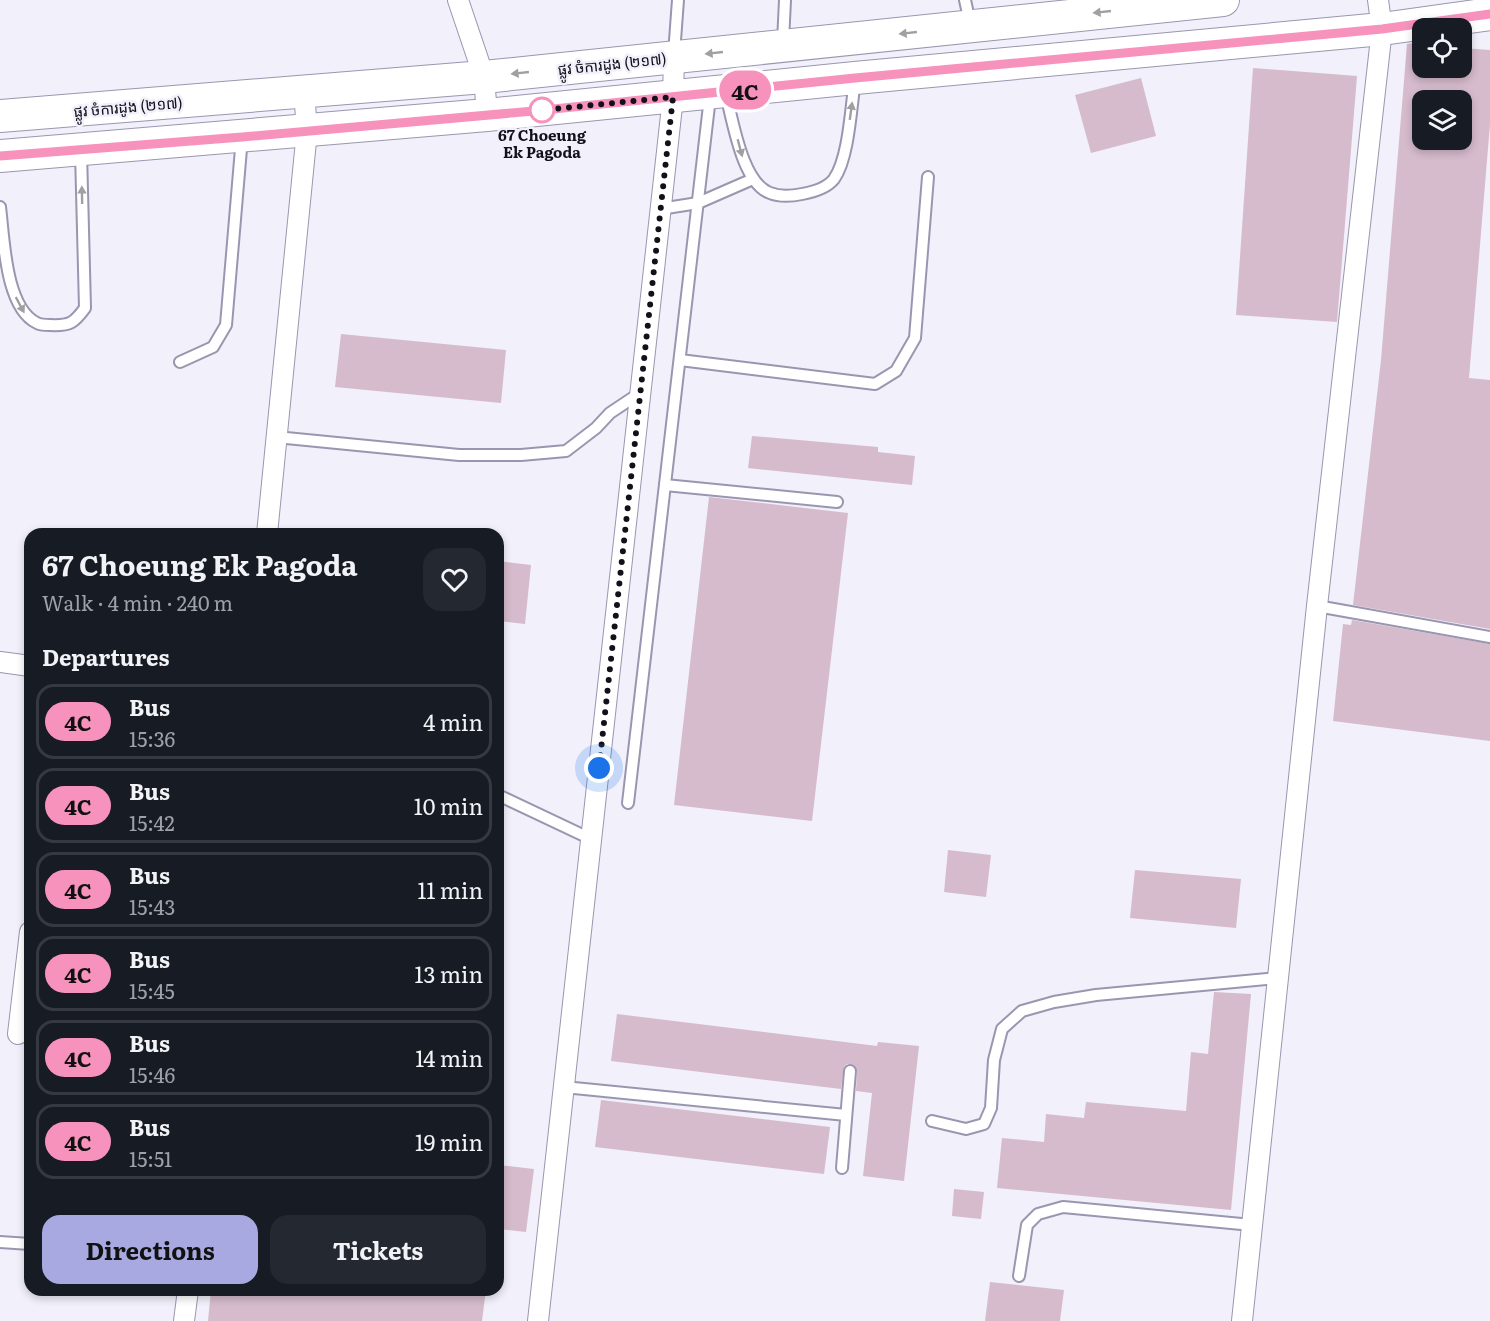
<!DOCTYPE html>
<meta charset="utf-8">
<style>
body{margin:0;font-family:Literata,"Noto Sans Khmer",serif;background:#242831;color:#f1f3f6;height:100vh;display:flex;flex-direction:column;font-size:22px;white-space:nowrap}
*{box-sizing:border-box;margin:0}
p{font-size:20px;color:#9ea1a6}
.icon{flex:none;width:33px;height:33px;fill:none;stroke:currentColor;stroke-width:2;stroke-linecap:round;stroke-linejoin:round}
.map{position:relative;flex:1;overflow:hidden}
.details{position:absolute;left:24px;top:528px;width:480px;height:768px;display:flex;flex-direction:column;background:#171b24;border-radius:18px;box-shadow:0 3px 9px #0003}
.details>*{flex:none}
.badge{padding:0 12px;border-radius:20px;font-size:21px;line-height:39px}
.fabs{position:absolute;left:1412px;top:18px;display:grid;gap:12px}
.fabs a{display:grid;place-items:center;width:60px;height:60px;border-radius:12px;background:#171b24;box-shadow:0 3px 9px #0003;font-size:30px}
.you{position:absolute;width:30px;height:30px;margin:-15px;border:4px solid #fff;border-radius:50%;background:#1a73e8;box-shadow:0 0 0 9px #1a73e833}
.map>.badge{position:absolute;translate:-50% -50%;box-shadow:0 0 0 3px #fff}
h2{padding:0 18px;font-size:22px;line-height:54px}
.round{display:grid;place-items:center;flex:none;width:63px;height:63px;border-radius:18px;background:#242831}
.overview{display:flex;align-items:center;justify-content:space-between;height:102px;padding:0 18px}
h1{font-size:28px;font-weight:700;line-height:45px}
.button{display:flex;gap:12px;margin-top:auto;padding:12px 18px}
.button a{flex:1;height:69px;border-radius:18px;background:#a7a9e0;color:#111;font-size:24px;font-weight:700;line-height:69px;text-align:center}
.button a+a{background:#242831;color:#f1f3f6}
ul{padding:0;list-style:none}
li{display:flex;align-items:center;gap:18px;height:75px;margin:0 12px 9px;padding:0 6px;border:3px solid #363941;border-radius:18px}
li div{flex:1}
li b{display:block;font-size:22px}
li em{font-style:normal}
li .badge{min-width:66px;font-weight:700;text-align:center}
.map>svg:first-child{display:block}
.building{fill:#d6bbcc;fill-rule:evenodd}
.lines{fill:none;stroke-linecap:round;stroke-linejoin:round}
.service-casing{stroke:#9a96af;stroke-width:14}
.minor-casing{stroke:#9a96af;stroke-width:22}
.primary-casing{stroke:#9a96af;stroke-width:34}
.service{stroke:#fff;stroke-width:10}
.minor{stroke:#fff;stroke-width:20}
.primary{stroke:#fff;stroke-width:32}
.oneway{fill:#a0a0a3}
.line-casing{stroke:#fff;stroke-width:14}
.line{stroke:#f792bd;stroke-width:9}
.walk{stroke:#12111a;stroke-width:6;stroke-dasharray:0 10.8}
.stop-dot{fill:#fff;stroke:#f792bd;stroke-width:3}
.labels{text-anchor:middle;dominant-baseline:central;stroke-width:5;stroke-linejoin:round;paint-order:stroke}
.street-label{font-size:15px;fill:#12111a;stroke:#f1f0fb}
.stop-label{font-size:15px;font-weight:bold;fill:#12111a;stroke:#f1f0fb}
</style>
<div class="map">
<svg width="1490" height="1321" viewBox="0 0 1490 1321">
<rect width="100%" height="100%" fill="#f1f0fb"/>
<g class="building">
<path d="M1422,42V68H1461V48L1490,50V124L1469,378L1490,380V629L1353,605L1381,360L1407,44ZM1422,100H1461V140H1422Z"/>
<polygon points="1253,68 1357,76 1337,322 1236,315"/>
<polygon points="1141,78 1156,136 1091,153 1075,95"/>
<polygon points="341,334 506,350 501,403 335,387"/>
<polygon points="752,436 878,447 878,452 915,456 912,485 748,468"/>
<polygon points="709,497 848,513 812,821 674,805"/>
<polygon points="498,561 531,565 525,624 498,621"/>
<polygon points="1352,620 1490,644 1490,741 1333,721 1343,624 1351,625"/>
<polygon points="948,850 991,855 986,897 944,892"/>
<polygon points="1135,870 1241,879 1236,928 1130,918"/>
<polygon points="1214,992 1251,994 1231,1210 997,1188 1002,1138 1044,1142 1046,1114 1084,1118 1086,1102 1186,1111 1191,1052 1208,1054"/>
<polygon points="617,1014 877,1046 878,1042 919,1046 904,1181 863,1176 872,1093 856,1091 857,1071 854,1065 847,1064 844,1067 841,1089 611,1061"/>
<polygon points="601,1100 830,1127 824,1174 595,1147"/>
<polygon points="498,1165 534,1169 526,1232 498,1229"/>
<polygon points="954,1189 984,1192 981,1219 952,1216"/>
<polygon points="990,1282 1064,1290 1060,1321 985,1321"/>
<polygon points="211,1290 486,1290 482,1321 208,1321"/>
</g>
<g class="lines">
<defs>
<g id="service">
<polyline points="965,0 970,23"/>
<polyline points="783,42 785,0"/>
<polyline points="674,54 678,0"/>
<path d="M726,95C733,121 742,183 770,193C780,197 792,196 802,194C813,192 827,188 834,179C849,158 851,106 855,80"/>
<path d="M0,207C4,238 5,308 37,323C40,325 46,325 50,325C70,326 74,323 85,308L81,152"/>
<polyline points="660,209 698,203 753,179"/>
<polyline points="680,360 875,384 896,371 915,338 928,177"/>
<polyline points="180,362 213,347 226,325 242,137"/>
<polyline points="276,437 459,455 521,455 566,451 596,428 610,413 640,393"/>
<polyline points="665,485 837,502"/>
<polyline points="1317,606 1490,637"/>
<polyline points="498,795 591,839"/>
<polyline points="628,803 710,97"/>
<polyline points="564,1087 846,1115"/>
<polyline points="932,1121 966,1129 984,1124 991,1108 994,1060 1002,1029 1022,1011 1054,1002 1096,995 1278,978"/>
<polyline points="842,1168 850,1071"/>
<polyline points="0,1242 30,1244"/>
<polyline points="1019,1276 1027,1225 1038,1214 1063,1207 1252,1225"/>
</g>
<g id="minor">
<polyline points="458,0 484,77 487,115"/>
<polyline points="267,534 307,131 304,91"/>
<polyline points="0,662 30,666"/>
<polyline points="18,1034 30,932"/>
<polyline points="184,1321 188,1290"/>
<polyline points="538,1321 673,97 674,57"/>
<polyline points="1242,1321 1317,606 1382,29 1378,0"/>
</g>
<g id="primary">
<polyline points="0,116 484,77 1223,0"/>
<polyline points="0,156 487,115 855,78 1382,29 1490,14"/>
</g>
</defs>
<use href="#service" class="service-casing"/>
<use href="#minor" class="minor-casing"/>
<use href="#primary" class="primary-casing"/>
<use href="#service" class="service"/>
<use href="#minor" class="minor"/>
<use href="#primary" class="primary"/>
</g>
<defs><path id="oneway-solid" d="M-6-.8H1V-3.2L6.5 0L1 3.2V.8H-6Z" transform="scale(1.5)"/></defs>
<g class="oneway">
<use href="#oneway-solid" transform="translate(1102 12) rotate(174)"/>
<use href="#oneway-solid" transform="translate(908 33) rotate(174)"/>
<use href="#oneway-solid" transform="translate(714 53) rotate(174)"/>
<use href="#oneway-solid" transform="translate(520 73) rotate(174)"/>
<use href="#oneway-solid" transform="translate(851 111) rotate(-82)"/>
<use href="#oneway-solid" transform="translate(740 148) rotate(75)"/>
<use href="#oneway-solid" transform="translate(82 195) rotate(-91)"/>
<use href="#oneway-solid" transform="translate(20 305) rotate(62)"/>
</g>
<g class="lines">
<defs>
<polyline id="line" points="0,156 242,137 534,111 855,78 1382,29 1490,14"/>
</defs>
<use href="#line" class="line-casing"/>
<use href="#line" class="line"/>
<polyline class="walk" points="542,110 534,111 673,97 599,768"/>
</g>
<circle class="stop-dot" cx="542" cy="110" r="12"/>
<g class="labels">
<g class="street-label">
<text transform="translate(612 63) rotate(-6)">ផ្លូវ ចំការដូង (២១៧)</text>
<text transform="translate(128 106) rotate(-5)">ផ្លូវ ចំការដូង (២១៧)</text>
</g>
<g class="stop-label">
<text x="542" y="134">67 Choeung<tspan x="542" dy="17">Ek Pagoda</tspan></text>
</g>
</g>
</svg>
<div class="fabs">
<a><svg class="icon" aria-label="locate" viewBox="0 0 24 24"><circle cx="12" cy="12" r="6"/><path d="M12 2v4M12 18v4M2 12h4M18 12h4"/></svg></a>
<a><svg class="icon" aria-label="layers" viewBox="0 0 24 24"><path d="M12 4l9 5-9 5-9-5zM3 14l9 5 9-5"/></svg></a>
</div>
<div class="you" style="left:599px;top:768px"></div>
<b class="badge" style="left:745px;top:90px;background:#f792bd;color:#111">4C</b>
<section class="details">
<div class="overview"><div><h1>67 Choeung Ek Pagoda</h1><p>Walk · 4 min · 240 m</p></div><a class="round"><svg class="icon" aria-label="heart" viewBox="0 0 24 24"><path d="M12 20l-8-8c-3-5 5-10 8-4 3-6 11-1 8 4z"/></svg></a></div>
<h2>Departures</h2>
<ul>
<li><span class="badge" style="background:#f792bd;color:#111">4C</span><div><b>Bus</b><p>15:36</p></div><em>4 min</em></li>
<li><span class="badge" style="background:#f792bd;color:#111">4C</span><div><b>Bus</b><p>15:42</p></div><em>10 min</em></li>
<li><span class="badge" style="background:#f792bd;color:#111">4C</span><div><b>Bus</b><p>15:43</p></div><em>11 min</em></li>
<li><span class="badge" style="background:#f792bd;color:#111">4C</span><div><b>Bus</b><p>15:45</p></div><em>13 min</em></li>
<li><span class="badge" style="background:#f792bd;color:#111">4C</span><div><b>Bus</b><p>15:46</p></div><em>14 min</em></li>
<li><span class="badge" style="background:#f792bd;color:#111">4C</span><div><b>Bus</b><p>15:51</p></div><em>19 min</em></li>
</ul>
<div class="button"><a>Directions</a><a>Tickets</a></div>
</section>
</div>
